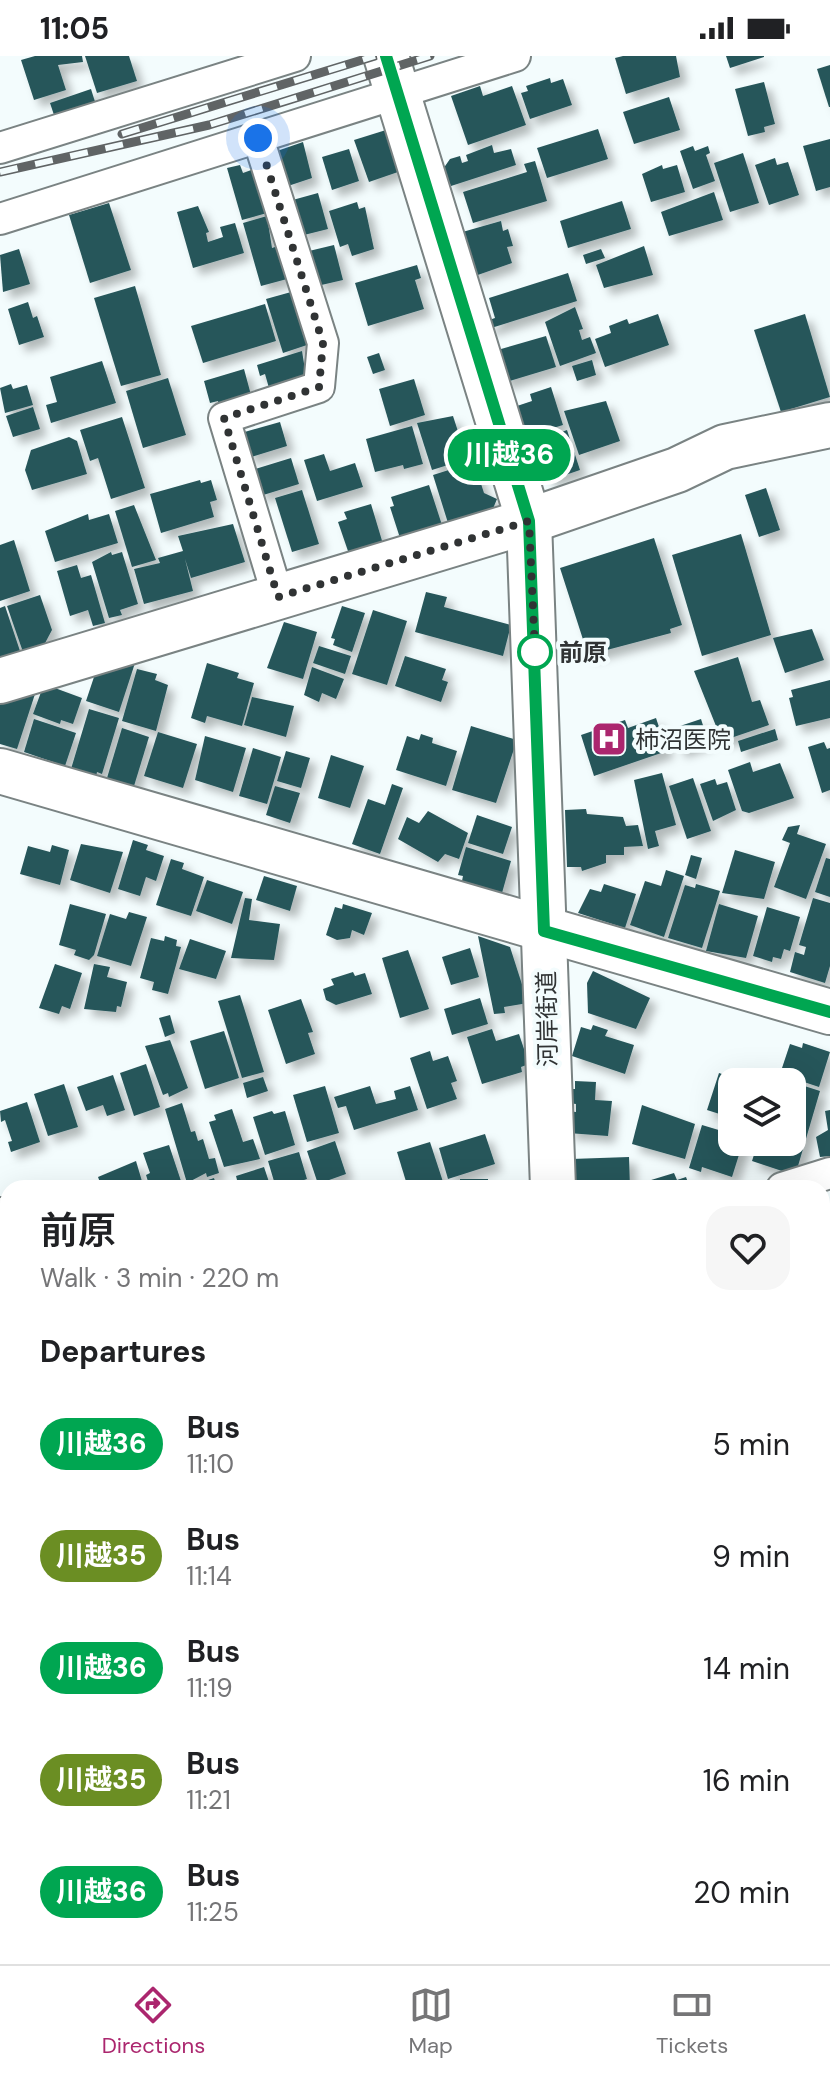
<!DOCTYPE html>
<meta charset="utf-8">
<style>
body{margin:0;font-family:"DM Sans","Noto Sans JP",sans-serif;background:#f6f6f6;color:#202124;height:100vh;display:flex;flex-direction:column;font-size:30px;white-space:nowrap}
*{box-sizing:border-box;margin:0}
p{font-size:26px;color:#757577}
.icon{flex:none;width:44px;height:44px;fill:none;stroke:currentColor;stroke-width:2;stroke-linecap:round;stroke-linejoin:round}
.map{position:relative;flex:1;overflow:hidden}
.panel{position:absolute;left:0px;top:1124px;width:830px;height:784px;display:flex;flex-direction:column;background:#fff;border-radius:24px 24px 0 0;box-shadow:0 8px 32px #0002}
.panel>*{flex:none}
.badge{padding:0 16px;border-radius:26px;font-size:28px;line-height:52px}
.fabs{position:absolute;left:718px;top:1012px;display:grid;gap:16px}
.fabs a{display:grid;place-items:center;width:88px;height:88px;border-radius:16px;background:#fff;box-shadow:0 8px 32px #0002;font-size:40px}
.you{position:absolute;width:40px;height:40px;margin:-20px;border:6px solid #fff;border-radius:50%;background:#1a73e8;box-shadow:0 0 0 12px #1a73e833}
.map>.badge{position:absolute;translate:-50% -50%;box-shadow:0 0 0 4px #fff}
h2{padding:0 40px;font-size:30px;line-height:72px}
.round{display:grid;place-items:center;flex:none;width:84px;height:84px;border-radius:24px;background:#f6f6f6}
.headline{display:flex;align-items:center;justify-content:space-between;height:136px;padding:0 40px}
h1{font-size:38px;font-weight:600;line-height:60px}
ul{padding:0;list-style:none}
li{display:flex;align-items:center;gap:24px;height:112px;padding:0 40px}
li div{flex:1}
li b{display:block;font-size:30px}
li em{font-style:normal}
li .badge{min-width:88px;font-weight:700;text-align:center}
.status{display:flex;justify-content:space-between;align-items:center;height:56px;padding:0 40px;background:#fff;direction:ltr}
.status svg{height:22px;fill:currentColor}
.menu{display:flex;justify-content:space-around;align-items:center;height:112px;border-top:2px solid #e0e0e0;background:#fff;font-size:22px;color:#757577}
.menu a{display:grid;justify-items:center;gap:4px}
.menu .on{color:#ab266e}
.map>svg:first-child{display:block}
.building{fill:#27565a;filter:url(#shadow)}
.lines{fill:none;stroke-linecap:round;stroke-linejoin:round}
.street-casing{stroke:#7a8383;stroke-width:34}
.secondary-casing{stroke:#7a8383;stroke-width:48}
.street{stroke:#fff;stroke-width:30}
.secondary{stroke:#fff;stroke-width:44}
.rail-casing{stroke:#606465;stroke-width:9}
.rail{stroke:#f3fcfd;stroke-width:6;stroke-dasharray:18;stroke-linecap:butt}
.line-casing{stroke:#fff;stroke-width:18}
.line{stroke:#00a651;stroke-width:12}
.walk{stroke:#303334;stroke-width:8;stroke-dasharray:0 14.4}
.stop-dot{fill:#fff;stroke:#00a651;stroke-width:4}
.labels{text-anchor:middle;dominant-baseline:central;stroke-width:8;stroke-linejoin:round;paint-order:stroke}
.stop-label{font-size:24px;font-weight:bold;fill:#303334;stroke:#f3fcfd;text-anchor:start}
.poi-label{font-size:24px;fill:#303334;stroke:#f3fcfd;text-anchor:start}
.street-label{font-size:24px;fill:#303334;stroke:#f3fcfd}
</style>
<div class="status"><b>11:05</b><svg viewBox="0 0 49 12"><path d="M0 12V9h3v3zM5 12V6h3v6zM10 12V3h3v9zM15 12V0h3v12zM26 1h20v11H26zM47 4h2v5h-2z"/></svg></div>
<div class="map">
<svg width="830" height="1908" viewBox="0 0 830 1908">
<defs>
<filter id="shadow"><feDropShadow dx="7" dy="7" stdDeviation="4" flood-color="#0004"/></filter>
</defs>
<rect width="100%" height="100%" fill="#f3fcfd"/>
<g class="building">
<polygon points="35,0 82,0 83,6 58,9 66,34 34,44 21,4"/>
<polygon points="85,0 129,0 137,25 97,37"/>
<polygon points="623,0 676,0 680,21 626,38 615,2"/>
<polygon points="726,0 764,0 764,1 730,12"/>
<polygon points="830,9 830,51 829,51 817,13"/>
<polygon points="550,22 551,27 563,23 572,49 530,63 521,37 528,35 526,30"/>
<polygon points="764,26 775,68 764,71 765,76 748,80 735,33"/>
<polygon points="480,30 483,40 512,30 526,69 468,89 451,40"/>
<polygon points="91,33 97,52 56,65 50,47"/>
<polygon points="669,41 680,74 634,88 623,56"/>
<polygon points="598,73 608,103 547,122 537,92"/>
<polygon points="386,74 398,116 369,126 354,84"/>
<polygon points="830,83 830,131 816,135 803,90"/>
<polygon points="303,86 312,122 288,130 277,95"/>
<polygon points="492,89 494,97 511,93 516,109 451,130 443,113 450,103 460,100 462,107 468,105 466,99"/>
<polygon points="693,90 695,95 708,90 710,97 706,99 715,125 693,133 680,95"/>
<polygon points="349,93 359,125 332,134 322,101"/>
<polygon points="743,97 759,147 730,156 714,107"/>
<polygon points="775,102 777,109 788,106 799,139 769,149 755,109"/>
<polygon points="535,105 547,145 473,167 463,136 527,116 524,108"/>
<polygon points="240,109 243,117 254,113 267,157 242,164 227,112"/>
<polygon points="662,109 663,113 677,109 685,136 651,146 642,118"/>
<polygon points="714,136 723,164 669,180 661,156"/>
<polygon points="318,137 328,173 300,180 289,145"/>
<polygon points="622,145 631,173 568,192 560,165"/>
<polygon points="357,146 359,153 365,151 374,193 352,200 348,188 340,191 329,155"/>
<polygon points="109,147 131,214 90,227 69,159"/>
<polygon points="198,150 209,176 206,177 208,186 223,181 220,171 235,167 244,197 193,212 177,156"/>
<polygon points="267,160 272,192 281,189 287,223 261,230 243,167"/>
<polygon points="501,165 503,175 508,173 513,190 507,191 512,207 472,221 459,177"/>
<polygon points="334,189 343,224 317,230 309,195"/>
<polygon points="644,190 653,219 604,232 596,209"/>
<polygon points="19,193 30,228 3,236 0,199"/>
<polygon points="601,193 605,202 586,208 583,199"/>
<polygon points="417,209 421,222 415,224 424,253 368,270 355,227"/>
<polygon points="568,217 577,245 488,273 486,265 495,262 489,242"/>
<polygon points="135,230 161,319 121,330 94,242"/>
<polygon points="291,236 310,288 283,297 266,243"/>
<polygon points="28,246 33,262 37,260 44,281 19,289 8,253"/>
<polygon points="265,248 276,285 203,307 191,270"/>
<polygon points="575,251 583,273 579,274 582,284 590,281 596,297 560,310 545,266"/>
<polygon points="658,258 669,289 605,311 595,283 611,277 609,270 627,263 629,268"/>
<polygon points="805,258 830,341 781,356 754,274"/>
<polygon points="546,280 556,311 503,327 494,295"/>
<polygon points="302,295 306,320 269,332 265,318 260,320 257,309"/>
<polygon points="379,297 385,314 373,318 367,301"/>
<polygon points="592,304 596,319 577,325 572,310"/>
<polygon points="102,305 116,347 51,367 46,349 57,346 50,321"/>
<polygon points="244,313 251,339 219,349 218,345 210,347 204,325"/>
<polygon points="168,322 186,379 143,392 126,335"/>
<polygon points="414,323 425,359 390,370 379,333"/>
<polygon points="11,328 13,333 27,329 33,349 5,357 0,332"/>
<polygon points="551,331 563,369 524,381 514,351 532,345 530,338"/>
<polygon points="606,345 620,385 579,399 564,355"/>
<polygon points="33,351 40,373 13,381 6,360"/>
<polygon points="453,360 467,403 432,414 417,367"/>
<polygon points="122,361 145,432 111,443 98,402 90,405 80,374"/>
<polygon points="280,366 287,390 248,402 241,377"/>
<polygon points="412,370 423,408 404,413 403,409 375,416 366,383"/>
<polygon points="567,374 580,414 548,425 540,400 545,399 540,384"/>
<polygon points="69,381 77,385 87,418 32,434 25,414 31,394"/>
<polygon points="324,398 330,415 355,407 363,431 317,445 304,404"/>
<polygon points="291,402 299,428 260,440 252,414"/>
<polygon points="474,406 484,437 497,443 492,455 448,467 433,419"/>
<polygon points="200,424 201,427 211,424 217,444 210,446 214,461 161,477 150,438"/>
<polygon points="429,429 442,469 400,482 390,451 394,450 391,441"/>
<polygon points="766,432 780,474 759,481 745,439"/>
<polygon points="302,434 319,488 292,496 275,442"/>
<polygon points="371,448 383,488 349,498 338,466 347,463 344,456"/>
<polygon points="134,449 156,504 132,511 115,455"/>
<polygon points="88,458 89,464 109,458 118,487 55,506 45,475"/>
<polygon points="233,468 245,506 191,522 185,503 193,535 144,548 134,513 160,507 158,502 183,495 178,480"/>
<polygon points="741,478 771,579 702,600 672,499"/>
<polygon points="654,482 682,569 670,573 671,577 588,599 560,512"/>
<polygon points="14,484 30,535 0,545 0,489"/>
<polygon points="111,496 112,499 122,496 138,548 120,554 122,559 109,562 92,506"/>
<polygon points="77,509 81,522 91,519 105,567 93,570 88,554 70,560 57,515"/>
<polygon points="426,536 447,541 444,551 511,569 503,600 415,576"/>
<polygon points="40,539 52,574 44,589 23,596 7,550"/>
<polygon points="5,550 21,598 0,605 0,552"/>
<polygon points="342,550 365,557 352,596 333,589 335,583 331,582"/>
<polygon points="373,554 407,565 387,629 352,618"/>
<polygon points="284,566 317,576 303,623 267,612"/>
<polygon points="812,573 824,604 785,617 773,582"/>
<polygon points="319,590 351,600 345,618 313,607"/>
<polygon points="405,600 446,613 442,624 448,626 441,646 395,630"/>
<polygon points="738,601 752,646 760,644 769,669 722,685 694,615"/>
<polygon points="136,604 119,656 86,645 96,615"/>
<polygon points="207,607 239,617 237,622 254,627 242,670 207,660 205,667 191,662"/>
<polygon points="312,611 344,623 336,643 322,637 319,646 304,639"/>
<polygon points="137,613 157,618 155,624 168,629 156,675 122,665"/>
<polygon points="830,624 830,662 796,670 789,642 793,641 791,634"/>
<polygon points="44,628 82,642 73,668 61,664 60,668 33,658"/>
<polygon points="36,635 17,693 0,688 0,644"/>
<polygon points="252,641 294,650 286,681 244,669"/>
<polygon points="89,653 119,662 102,718 97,716 96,721 71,713"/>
<polygon points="656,662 667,695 594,720 581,679 625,664 628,672"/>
<polygon points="34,663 76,677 65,710 24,696"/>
<polygon points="701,663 708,685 679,695 671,673"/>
<polygon points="471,670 517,684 496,747 452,734"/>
<polygon points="122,672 149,681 134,730 107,722"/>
<polygon points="775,673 778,684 741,696 738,685"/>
<polygon points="158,676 197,688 183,732 144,720"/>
<polygon points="421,678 433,682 432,687 457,695 446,730 396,714 407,680 419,684"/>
<polygon points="205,680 246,692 233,736 195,724"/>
<polygon points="824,686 827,693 830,692 830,734 822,737 808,691"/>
<polygon points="253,692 281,701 267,748 239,740"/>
<polygon points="286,695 310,702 301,732 277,725"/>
<polygon points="331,699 364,710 350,752 318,742"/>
<polygon points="750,706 753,716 780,707 794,742 749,757 742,755 728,714"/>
<polygon points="662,717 676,769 655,775 659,790 648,793 634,724"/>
<polygon points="693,722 711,775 687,783 669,730"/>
<polygon points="715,723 717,729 727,726 736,754 713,765 700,728"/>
<polygon points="392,728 403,732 380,798 352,788 368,743 385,749"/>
<polygon points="275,730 300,737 290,767 266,759"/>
<polygon points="586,753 587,758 623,761 626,770 638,769 643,790 624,791 624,799 606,799 606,807 582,815 581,811 567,811 565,754"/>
<polygon points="428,755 468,777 459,803 445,798 438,806 398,783 407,761 419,767"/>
<polygon points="477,759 512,771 503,798 468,787"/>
<polygon points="800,769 797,778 826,788 806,843 774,831 790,787 782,784 788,771"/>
<polygon points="133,784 148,789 146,794 164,800 156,825 146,821 140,840 118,833"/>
<polygon points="81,788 123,796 110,837 70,824"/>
<polygon points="52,789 69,794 60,829 20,818 28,790 50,796"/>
<polygon points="466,791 511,805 502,837 462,825 463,820 458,819"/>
<polygon points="735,794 775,806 764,843 722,837"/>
<polygon points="691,799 702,802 696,823 685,819"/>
<polygon points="826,802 830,803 830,841 815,836"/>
<polygon points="171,803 184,807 182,813 204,821 191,860 156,849"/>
<polygon points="666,814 684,820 664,881 630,869 645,825 661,830"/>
<polygon points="264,820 297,830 290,855 256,844"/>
<polygon points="207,824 243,836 232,868 196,855"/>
<polygon points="604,828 636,838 625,872 578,857 590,833 601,836"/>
<polygon points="696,828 720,835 702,892 668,882 685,829 695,832"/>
<polygon points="245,842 252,843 249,864 280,868 274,904 231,902"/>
<polygon points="813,842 830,847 830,910 825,927 790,916 795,896 804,899 806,891 799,889"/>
<polygon points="70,848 106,858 94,899 89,904 74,899 76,894 59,889"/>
<polygon points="343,848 372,857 364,879 352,874 350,882 337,884 326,879 335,851 342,853"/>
<polygon points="719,848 758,860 746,902 706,895"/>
<polygon points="767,851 800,861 790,895 784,893 781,903 773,901 772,906 753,900"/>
<polygon points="129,856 147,861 131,910 97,900 110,858 126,863"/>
<polygon points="165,880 177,884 176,890 181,891 168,938 152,934 154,926 140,922 151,882 164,885"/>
<polygon points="478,880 510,891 528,947 504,951 505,957 494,958"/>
<polygon points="190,883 226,895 216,923 179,913"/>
<polygon points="470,892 479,921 451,929 442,901"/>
<polygon points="408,894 429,953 400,962 382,902"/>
<polygon points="55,908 82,917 70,953 62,950 59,958 39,952"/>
<polygon points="94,908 110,911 107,921 127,926 121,951 117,950 116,956 84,953"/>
<polygon points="593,915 650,942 636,973 588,957 587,927"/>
<polygon points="353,916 355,920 365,917 372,938 336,949 326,944 323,933 334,929 331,923"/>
<polygon points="240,939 264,1016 242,1022 218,945"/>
<polygon points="480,942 488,968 452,979 444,953"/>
<polygon points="301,943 313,976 308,977 315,998 286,1008 268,954"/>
<polygon points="170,959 175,977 165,981 159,962"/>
<polygon points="593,969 608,974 605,980 634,989 625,1018 572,1000 581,971 591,974"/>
<polygon points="492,973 496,985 519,978 529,1008 521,1011 522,1016 482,1028 467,981"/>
<polygon points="224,975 239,1022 205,1033 190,985"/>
<polygon points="170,984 188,1032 169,1041 168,1037 163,1039 145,990"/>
<polygon points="803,987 830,996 819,1031 780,1018 790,988 802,992"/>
<polygon points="430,995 433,1005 448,1000 457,1025 451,1027 457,1043 427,1053 410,1002"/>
<polygon points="146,1008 160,1051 134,1060 120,1017"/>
<polygon points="719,1017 734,1022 735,1017 761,1025 732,1026 732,1062 707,1054"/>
<polygon points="113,1019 125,1054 107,1060 103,1049 86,1055 77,1031"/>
<polygon points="263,1021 268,1035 247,1042 243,1027"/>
<polygon points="575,1025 596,1026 595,1044 612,1045 608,1080 568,1077 568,1055 576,1056 576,1048 568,1047 569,1033 575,1033"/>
<polygon points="792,1026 820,1035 798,1110 785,1116 752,1105 758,1086 792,1086"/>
<polygon points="64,1028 78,1071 48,1080 34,1038"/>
<polygon points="325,1030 339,1077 307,1086 293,1039"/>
<polygon points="370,1030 376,1048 396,1043 394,1035 410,1030 418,1054 354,1074 346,1050 338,1052 334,1041"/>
<polygon points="27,1046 40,1086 11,1096 8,1086 12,1085 5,1064 1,1066 0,1055"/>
<polygon points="182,1047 191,1076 195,1075 198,1085 203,1083 209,1103 215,1102 219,1117 207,1121 206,1117 187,1127 165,1053"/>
<polygon points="642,1049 695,1068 685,1103 632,1088"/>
<polygon points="232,1053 243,1086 253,1083 260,1103 224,1111 209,1066 216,1064 214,1059"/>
<polygon points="830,1054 830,1100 820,1101 816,1081 828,1074 825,1055"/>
<polygon points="272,1055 274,1058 285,1055 295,1089 265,1099 253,1061"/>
<polygon points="702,1069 732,1078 732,1086 743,1086 732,1121 702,1111 701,1116 689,1112"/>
<polygon points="485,1078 495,1108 448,1123 439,1092"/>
<polygon points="335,1085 346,1118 318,1128 307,1095"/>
<polygon points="430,1086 445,1132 408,1132 397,1096"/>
<polygon points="169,1089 181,1125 150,1132 146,1119 150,1117 143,1097"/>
<polygon points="299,1096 307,1123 298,1126 300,1132 276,1132 268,1105"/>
<polygon points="629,1101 630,1132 572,1132 571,1103"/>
<polygon points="136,1105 144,1132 102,1132 98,1121"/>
<polygon points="264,1111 271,1132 239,1132 236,1120"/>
<polygon points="674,1117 677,1124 686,1121 690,1132 639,1132 638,1128"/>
<polygon points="214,1122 216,1128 229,1124 232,1132 201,1132 199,1127"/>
<rect x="460" y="1123" width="28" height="9"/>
<polygon points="81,1124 82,1127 94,1124 96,1132 57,1132"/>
<polygon points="6,1289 8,1291 8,1363 1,1357 5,1352 0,1347 0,1296"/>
<polygon points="0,1464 8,1472 8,1496 0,1504"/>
<polygon points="0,1561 4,1565 8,1561 8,1594 0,1601"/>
<polygon points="0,1607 8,1615 8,1642 2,1648"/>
<polygon points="0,1694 8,1703 8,1733 0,1725"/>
<polygon points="822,1737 830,1755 830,1765 822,1769"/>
<polygon points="8,1750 8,1794 0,1785 0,1757"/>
<polygon points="8,1816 8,1844 4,1836 0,1838 0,1820"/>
<polygon points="822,1820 830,1827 830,1851 822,1860"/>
<polygon points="0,1858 8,1867 5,1897 0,1892"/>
<polygon points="822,1878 830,1885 830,1895 819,1908 811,1908 802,1900 822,1900"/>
<polygon points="102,1900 132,1900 118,1908 106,1908"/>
<polygon points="219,1900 252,1900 258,1905 255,1908 212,1908"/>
<polygon points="278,1900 315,1900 306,1908 274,1908 272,1906"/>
<polygon points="344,1900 358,1900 365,1908 335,1908"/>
<polygon points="479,1900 514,1900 524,1905 523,1908 475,1908"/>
<polygon points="557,1900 583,1900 582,1908 560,1908 555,1905"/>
<polygon points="641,1900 663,1900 673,1908 643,1908 646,1905"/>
<polygon points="747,1900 764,1900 773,1908 739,1908"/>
</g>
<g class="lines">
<defs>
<g id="street">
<polyline points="258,82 323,287 319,331 224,362 278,541"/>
<polyline points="0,92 295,0"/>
<polyline points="0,163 515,0"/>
<polyline points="782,1132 830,1117"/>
<polyline points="0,1157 8,1183"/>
<polyline points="0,1419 8,1411"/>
<polyline points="822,1502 830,1497"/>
<polyline points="161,1900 170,1908"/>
<polyline points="17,1908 32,1900"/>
<polyline points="541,1908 545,1900"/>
<polyline points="607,1908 608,1900"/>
</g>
<g id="secondary">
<polyline points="386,0 529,465 553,1132"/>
<polyline points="0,625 529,465 677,414 725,391 830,369"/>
<polyline points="0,715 830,956"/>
</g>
</defs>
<use href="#street" class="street-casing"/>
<use href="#secondary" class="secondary-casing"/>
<use href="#street" class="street"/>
<use href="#secondary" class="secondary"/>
<defs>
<g id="rail">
<polyline points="122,78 375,0"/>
<polyline points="0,116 209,69 430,0"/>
</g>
</defs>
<use href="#rail" class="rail-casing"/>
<use href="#rail" class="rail"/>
</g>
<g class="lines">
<defs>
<polyline id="line" points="386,0 529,465 544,875 830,956"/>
</defs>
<use href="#line" class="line-casing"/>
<use href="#line" class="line"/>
<polyline class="walk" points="258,82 323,287 319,331 224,362 278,541 529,465 535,596"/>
</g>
<defs>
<symbol id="hospital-square" viewBox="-11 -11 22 22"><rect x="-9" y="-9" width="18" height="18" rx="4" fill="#ab266e" stroke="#f3fcfd"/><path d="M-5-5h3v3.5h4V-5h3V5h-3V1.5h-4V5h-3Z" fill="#fff"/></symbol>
</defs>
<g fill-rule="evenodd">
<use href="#hospital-square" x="589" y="663" width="40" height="40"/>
</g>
<circle class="stop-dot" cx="535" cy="596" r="16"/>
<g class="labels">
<g class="stop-label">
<text x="559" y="596">前原</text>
</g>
<g class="poi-label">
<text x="635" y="683">柿沼医院</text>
</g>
<g class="street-label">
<text transform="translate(547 963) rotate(-91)">河岸街道</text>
</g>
</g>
</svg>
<div class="fabs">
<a><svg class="icon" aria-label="layers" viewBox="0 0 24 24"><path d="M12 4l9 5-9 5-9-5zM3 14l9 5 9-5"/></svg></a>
</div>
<div class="you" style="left:258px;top:82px"></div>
<b class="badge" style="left:509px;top:399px;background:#00a651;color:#fff">川越36</b>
<section class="panel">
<div class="headline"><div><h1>前原</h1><p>Walk · 3 min · 220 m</p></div><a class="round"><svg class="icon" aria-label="heart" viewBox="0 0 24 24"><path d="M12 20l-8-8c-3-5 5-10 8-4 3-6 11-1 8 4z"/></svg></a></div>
<h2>Departures</h2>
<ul>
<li><span class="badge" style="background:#00a651;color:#fff">川越36</span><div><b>Bus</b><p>11:10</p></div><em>5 min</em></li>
<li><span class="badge" style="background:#6b8e23;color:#fff">川越35</span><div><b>Bus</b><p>11:14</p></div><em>9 min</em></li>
<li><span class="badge" style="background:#00a651;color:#fff">川越36</span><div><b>Bus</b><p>11:19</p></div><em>14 min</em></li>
<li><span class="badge" style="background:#6b8e23;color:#fff">川越35</span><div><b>Bus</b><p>11:21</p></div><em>16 min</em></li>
<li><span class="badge" style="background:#00a651;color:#fff">川越36</span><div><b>Bus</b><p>11:25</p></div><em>20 min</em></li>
</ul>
</section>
</div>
<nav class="menu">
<a class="on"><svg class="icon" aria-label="directions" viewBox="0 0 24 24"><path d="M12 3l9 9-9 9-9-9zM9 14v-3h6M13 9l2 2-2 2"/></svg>Directions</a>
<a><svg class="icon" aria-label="map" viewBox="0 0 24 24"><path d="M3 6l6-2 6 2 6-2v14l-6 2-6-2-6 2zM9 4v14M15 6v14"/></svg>Map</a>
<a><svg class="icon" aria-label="tickets" viewBox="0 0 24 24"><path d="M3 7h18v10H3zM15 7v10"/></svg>Tickets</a>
</nav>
